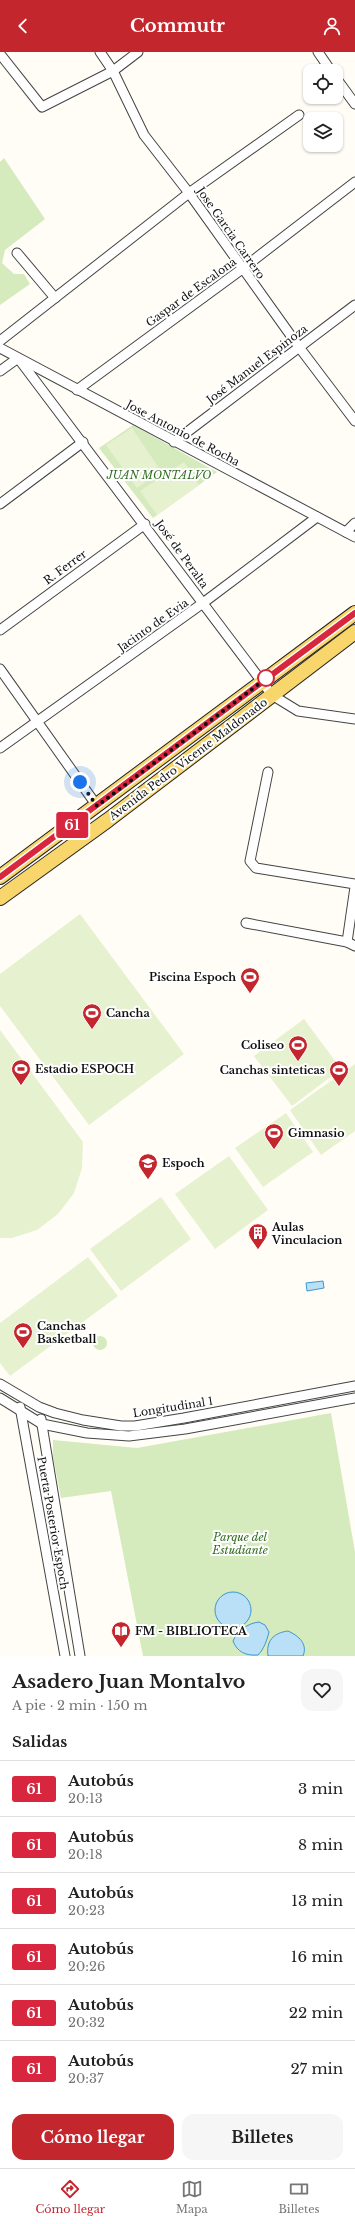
<!DOCTYPE html>
<html lang="es">
<meta charset="utf-8">
<style>
body{margin:0;font-family:"Libre Baskerville",serif;background:#f6f6f6;color:#222;height:100vh;display:flex;flex-direction:column;font-size:15px;white-space:nowrap}
*{box-sizing:border-box;margin:0}
p{font-size:13px;color:#767676}
.icon{flex:none;width:22px;height:22px;fill:none;stroke:currentColor;stroke-width:2;stroke-linecap:round;stroke-linejoin:round}
.map{position:relative;height:1604px;overflow:hidden}
.side{display:flex;flex-direction:column;background:#fff;flex:1}
.side>*{flex:none}
.badge{padding:0 8px;border-radius:3px;font-size:14px;line-height:26px}
.tools{position:absolute;left:303px;top:12px;display:grid;gap:8px}
.tools a{display:grid;place-items:center;width:40px;height:40px;border-radius:8px;background:#fff;box-shadow:0 1px 3px #0004;font-size:20px}
.you{position:absolute;width:20px;height:20px;margin:-10px;border:3px solid #fff;border-radius:50%;background:#1a73e8;box-shadow:0 0 0 6px #1a73e833}
.map>.badge{position:absolute;translate:-50% -50%;box-shadow:0 0 0 2px #fff}
h2{padding:0 12px;font-size:15px;line-height:36px}
.round{display:grid;place-items:center;flex:none;width:42px;height:42px;border-radius:12px;background:#f6f6f6}
.summary{display:flex;align-items:center;justify-content:space-between;height:68px;padding:0 12px}
h1{font-size:19px;font-weight:800;line-height:30px}
.action{display:flex;gap:8px;margin-top:auto;padding:8px 12px}
.action a{flex:1;height:46px;border-radius:12px;background:#c4262e;color:#fff;font-size:16px;font-weight:800;line-height:46px;text-align:center}
.action a+a{background:#f6f6f6;color:#222}
ul{padding:0;list-style:none}
li{display:flex;align-items:center;gap:12px;height:56px;padding:0 12px;border-top:1px solid #e0e0e0}
li div{flex:1}
li b{display:block;font-size:15px}
li em{font-style:normal}
li .badge{min-width:44px;font-weight:700;text-align:center}
header{display:flex;justify-content:space-between;align-items:center;height:52px;padding:0 12px;background:#c4262e;color:#fff;font-size:18px;font-weight:800}
.tabs{display:flex;justify-content:space-around;align-items:center;height:56px;border-top:1px solid #e0e0e0;background:#fff;font-size:11px;color:#767676}
.tabs a{display:grid;justify-items:center;gap:2px}
.tabs .selected{color:#c4262e}
.map>svg:first-child{display:block}
.park{fill:#d5ebbd}
.pitch{fill:#e6f2cf}
.water{fill:#b9e0f7;stroke:#3f96cf}
.lines{fill:none;stroke-linecap:round;stroke-linejoin:round}
.street-casing{stroke:#444;stroke-width:11}
.primary-casing{stroke:#222;stroke-width:16}
.street{stroke:#fff;stroke-width:9}
.primary{stroke:#f9d66b;stroke-width:14}
.line-casing{stroke:#fff;stroke-width:9}
.line{stroke:#d7263d;stroke-width:6}
.walk{stroke:#111;stroke-width:4;stroke-dasharray:0 7.2}
.stop-dot{fill:#fff;stroke:#d7263d;stroke-width:2}
.labels{text-anchor:middle;dominant-baseline:central;stroke-width:4;stroke-linejoin:round;paint-order:stroke}
.street-label{font-size:11px;fill:#111;stroke:#fff}
.park-label{font-size:11px;font-style:italic;fill:#2f6b1f;stroke:#fff}
.poi-label{font-size:11px;font-weight:bold;fill:#111;stroke:#fff;text-anchor:start}
</style>
<header><svg class="icon" aria-label="back" viewBox="0 0 24 24"><path d="M15 5l-7 7 7 7"/></svg>Commutr<svg class="icon" aria-label="person" viewBox="0 0 24 24"><circle cx="12" cy="8" r="4"/><path d="M4 21q1-7 8-7t8 7"/></svg></header>
<div class="map">
<svg width="355" height="1604" viewBox="0 0 355 1604">
<rect width="100%" height="100%" fill="#fffdf5"/>
<g class="park">
<polygon points="4,106 45,167 5,198 2,211 14,222 24,222 30,232 0,253 0,110"/>
<polygon points="133,373 217,420 153,466 99,396"/>
<circle cx="100" cy="1291" r="7"/>
<polygon points="331,1361 355,1500 355,1604 143,1604 111,1439 61,1446 53,1405 53,1388 137,1396"/>
</g>
<g class="pitch">
<polygon points="132,376 161,419 137,436 106,393"/>
<polygon points="184,410 199,433 157,463 140,439"/>
<polygon points="80,862 184,1002 89,1073 0,954 0,922"/>
<polygon points="304,967 341,1017 292,1054 254,1004"/>
<polygon points="0,978 83,1090 82,1116 74,1141 58,1162 37,1178 12,1186 0,1186"/>
<polygon points="355,1012 355,1079 321,1103 290,1058"/>
<polygon points="286,1061 313,1100 263,1135 235,1096"/>
<polygon points="229,1104 268,1158 215,1197 175,1142"/>
<polygon points="161,1145 191,1187 121,1239 90,1197"/>
<polygon points="88,1205 118,1244 10,1324 0,1311 0,1271"/>
</g>
<g class="water">
<polygon points="323,1229 324,1236 307,1239 306,1231"/>
<circle cx="233" cy="1558" r="18"/>
<path d="M259,1570L265,1573L269,1580C267,1588 264,1597 258,1603C246,1604 237,1600 233,1589C237,1579 248,1571 259,1570Z"/>
<path d="M288,1579C299,1584 308,1592 303,1604H268C266,1589 273,1581 288,1579Z"/>
</g>
<g class="lines">
<defs>
<g id="street">
<polyline points="100,0 113,19 144,83 189,141 299,295 355,369"/>
<polyline points="318,0 331,19"/>
<polyline points="0,2 42,55 113,19 138,0"/>
<polyline points="336,26 355,52"/>
<polyline points="17,201 55,246"/>
<polyline points="0,289 189,141 299,63"/>
<polyline points="0,296 355,485"/>
<polyline points="0,319 18,306 272,643 298,659 355,667"/>
<polyline points="77,338 242,217 355,130"/>
<polyline points="174,390 355,253"/>
<polyline points="0,452 83,390"/>
<polyline points="346,480 355,471"/>
<polyline points="0,578 145,472"/>
<polyline points="0,617 97,754"/>
<polyline points="0,696 203,551 317,465"/>
<polyline points="268,720 250,809 256,816 355,832"/>
<polyline points="246,871 347,890 355,894"/>
<polyline points="347,890 355,835"/>
<polyline points="0,1332 39,1355 55,1361 83,1368 121,1374 135,1374 184,1366 355,1334"/>
<polyline points="0,1346 42,1372 87,1381 129,1384 185,1377 355,1346"/>
<polyline points="20,1355 65,1604"/>
<polyline points="41,1367 80,1604"/>
</g>
<g id="primary">
<polyline points="0,825 355,561"/>
<polyline points="0,846 108,768 355,580"/>
</g>
</defs>
<use href="#street" class="street-casing"/>
<use href="#primary" class="primary-casing"/>
<use href="#street" class="street"/>
<use href="#primary" class="primary"/>
</g>
<g class="lines">
<defs>
<polyline id="line" points="0,825 355,561"/>
</defs>
<use href="#line" class="line-casing"/>
<use href="#line" class="line"/>
<polyline class="walk" points="80,730 97,754 271,623 266,626"/>
</g>
<defs>
<symbol id="stadium-pin" viewBox="-11 -11 22 30"><path d="M0 17L-7.5 6A9.5 9.5 0 1 1 7.5 6Z" fill="#c4262e" stroke="#fff"/><path d="M0-5a6.5 5 0 1 0 0 10a6.5 5 0 1 0 0-10ZM-3.5-1.8h7v3.6h-7Z" fill="#fff"/></symbol>
<symbol id="school-pin" viewBox="-11 -11 22 30"><path d="M0 17L-7.5 6A9.5 9.5 0 1 1 7.5 6Z" fill="#c4262e" stroke="#fff"/><path d="M0-5L7-2L0 1L-7-2ZM-4 1L0 2.5L4 1V4Q0 6-4 4Z" fill="#fff"/></symbol>
<symbol id="building-pin" viewBox="-11 -11 22 30"><path d="M0 17L-7.5 6A9.5 9.5 0 1 1 7.5 6Z" fill="#c4262e" stroke="#fff"/><path d="M-4-6H4V6H1V3H-1V6H-4ZM-2.5-4.3h1.7v1.8h-1.7ZM.8-4.3h1.7v1.8H.8ZM-2.5-1h1.7V.8h-1.7ZM.8-1h1.7V.8H.8Z" fill="#fff"/></symbol>
<symbol id="library-pin" viewBox="-11 -11 22 30"><path d="M0 17L-7.5 6A9.5 9.5 0 1 1 7.5 6Z" fill="#c4262e" stroke="#fff"/><path d="M-6-4Q-3-5.5-.7-3.5V5Q-3 3-6 4ZM6-4Q3-5.5 .7-3.5V5Q3 3 6 4Z" fill="#fff"/></symbol>
</defs>
<g fill-rule="evenodd">
<use href="#stadium-pin" x="239" y="914" width="22" height="30"/>
<use href="#stadium-pin" x="81" y="950" width="22" height="30"/>
<use href="#stadium-pin" x="287" y="982" width="22" height="30"/>
<use href="#stadium-pin" x="10" y="1006" width="22" height="30"/>
<use href="#stadium-pin" x="328" y="1007" width="22" height="30"/>
<use href="#stadium-pin" x="263" y="1070" width="22" height="30"/>
<use href="#school-pin" x="137" y="1100" width="22" height="30"/>
<use href="#building-pin" x="247" y="1170" width="22" height="30"/>
<use href="#stadium-pin" x="12" y="1269" width="22" height="30"/>
<use href="#library-pin" x="110" y="1568" width="22" height="30"/>
</g>
<circle class="stop-dot" cx="266" cy="626" r="8"/>
<g class="labels">
<g class="street-label">
<text transform="translate(231 181) rotate(55)">Jose Garcia Carrero</text>
<text transform="translate(191 240) rotate(-36)">Gaspar de Escalona</text>
<text transform="translate(257 312) rotate(-37)">José Manuel Espinoza</text>
<text transform="translate(183 381) rotate(28)">Jose Antonio de Rocha</text>
<text transform="translate(182 502) rotate(54)">José de Peralta</text>
<text transform="translate(65 515) rotate(-36)">R. Ferrer</text>
<text transform="translate(153 573) rotate(-35)">Jacinto de Evia</text>
<text transform="translate(188 707) rotate(-37)">Avenida Pedro Vicente Maldonado</text>
<text transform="translate(173 1355) rotate(-9)">Longitudinal 1</text>
<text transform="translate(53 1471) rotate(80)">Puerta Posterior Espoch</text>
</g>
<g class="park-label">
<text x="159" y="423">JUAN MONTALVO</text>
<text x="240" y="1485">Parque del<tspan x="240" dy="13">Estudiante</tspan></text>
</g>
<g class="poi-label">
<text x="236" y="925" text-anchor="end">Piscina Espoch</text>
<text x="106" y="961">Cancha</text>
<text x="284" y="993" text-anchor="end">Coliseo</text>
<text x="35" y="1017">Estadio ESPOCH</text>
<text x="325" y="1018" text-anchor="end">Canchas sinteticas</text>
<text x="288" y="1081">Gimnasio</text>
<text x="162" y="1111">Espoch</text>
<text x="272" y="1175">Aulas<tspan x="272" dy="13">Vinculacion</tspan></text>
<text x="37" y="1274">Canchas<tspan x="37" dy="13">Basketball</tspan></text>
<text x="135" y="1579">FM - BIBLIOTECA</text>
</g>
</g>
</svg>
<div class="tools">
<a><svg class="icon" aria-label="locate" viewBox="0 0 24 24"><circle cx="12" cy="12" r="6"/><path d="M12 2v4M12 18v4M2 12h4M18 12h4"/></svg></a>
<a><svg class="icon" aria-label="layers" viewBox="0 0 24 24"><path d="M12 4l9 5-9 5-9-5zM3 14l9 5 9-5"/></svg></a>
</div>
<div class="you" style="left:80px;top:730px"></div>
<b class="badge" style="left:72px;top:773px;background:#d7263d;color:#fff">61</b>
</div>
<section class="side">
<div class="summary"><div><h1>Asadero Juan Montalvo</h1><p>A pie · 2 min · 150 m</p></div><a class="round"><svg class="icon" aria-label="heart" viewBox="0 0 24 24"><path d="M12 20l-8-8c-3-5 5-10 8-4 3-6 11-1 8 4z"/></svg></a></div>
<h2>Salidas</h2>
<ul>
<li><span class="badge" style="background:#d7263d;color:#fff">61</span><div><b>Autobús</b><p>20:13</p></div><em>3 min</em></li>
<li><span class="badge" style="background:#d7263d;color:#fff">61</span><div><b>Autobús</b><p>20:18</p></div><em>8 min</em></li>
<li><span class="badge" style="background:#d7263d;color:#fff">61</span><div><b>Autobús</b><p>20:23</p></div><em>13 min</em></li>
<li><span class="badge" style="background:#d7263d;color:#fff">61</span><div><b>Autobús</b><p>20:26</p></div><em>16 min</em></li>
<li><span class="badge" style="background:#d7263d;color:#fff">61</span><div><b>Autobús</b><p>20:32</p></div><em>22 min</em></li>
<li><span class="badge" style="background:#d7263d;color:#fff">61</span><div><b>Autobús</b><p>20:37</p></div><em>27 min</em></li>
</ul>
<div class="action"><a>Cómo llegar</a><a>Billetes</a></div>
</section>
<nav class="tabs">
<a class="selected"><svg class="icon" aria-label="directions" viewBox="0 0 24 24"><path d="M12 3l9 9-9 9-9-9zM9 14v-3h6M13 9l2 2-2 2"/></svg>Cómo llegar</a>
<a><svg class="icon" aria-label="map" viewBox="0 0 24 24"><path d="M3 6l6-2 6 2 6-2v14l-6 2-6-2-6 2zM9 4v14M15 6v14"/></svg>Mapa</a>
<a><svg class="icon" aria-label="tickets" viewBox="0 0 24 24"><path d="M3 7h18v10H3zM15 7v10"/></svg>Billetes</a>
</nav>
